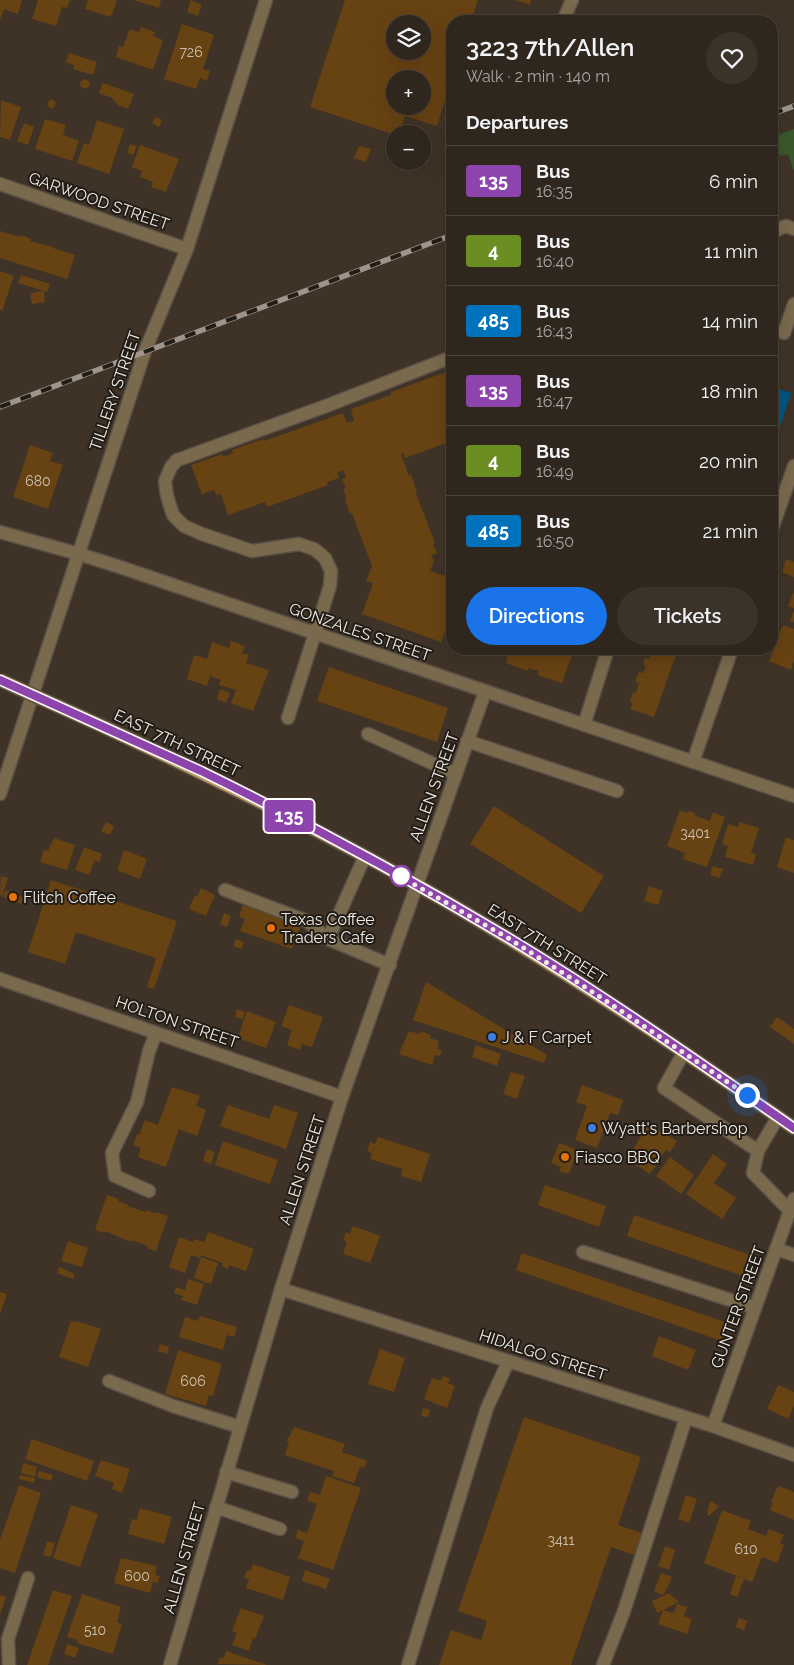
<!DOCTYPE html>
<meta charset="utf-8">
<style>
body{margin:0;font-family:Raleway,sans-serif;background:#3b322a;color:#f1f3f6;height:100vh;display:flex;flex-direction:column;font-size:19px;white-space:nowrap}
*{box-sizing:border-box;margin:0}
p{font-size:16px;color:#a7a5a4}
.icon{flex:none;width:28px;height:28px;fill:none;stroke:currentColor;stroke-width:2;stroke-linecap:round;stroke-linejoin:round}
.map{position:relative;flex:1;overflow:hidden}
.drawer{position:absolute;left:446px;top:15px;width:332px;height:640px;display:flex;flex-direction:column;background:#2f261d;border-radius:20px;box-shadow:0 5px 20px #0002,0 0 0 1px #4a433b}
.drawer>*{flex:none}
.badge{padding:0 10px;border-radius:4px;font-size:18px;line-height:32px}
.buttons{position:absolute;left:386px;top:15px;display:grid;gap:10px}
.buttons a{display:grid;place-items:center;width:45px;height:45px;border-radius:50%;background:#2f261d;box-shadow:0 5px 20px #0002,0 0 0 1px #4a433b;font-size:25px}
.you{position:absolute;width:25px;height:25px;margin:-12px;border:4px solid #fff;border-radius:50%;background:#1a73e8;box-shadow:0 0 0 8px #1a73e833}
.map>.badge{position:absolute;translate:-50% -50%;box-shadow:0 0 0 2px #fff}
h2{padding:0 20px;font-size:19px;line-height:45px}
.round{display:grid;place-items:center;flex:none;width:52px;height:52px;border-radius:26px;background:#3b322a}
.head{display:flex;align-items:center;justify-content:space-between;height:85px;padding:0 20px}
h1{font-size:24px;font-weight:600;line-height:38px}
.cta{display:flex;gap:10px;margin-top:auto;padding:10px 20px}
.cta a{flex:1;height:58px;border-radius:30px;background:#1a73e8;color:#fff;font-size:20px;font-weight:600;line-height:58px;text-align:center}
.cta a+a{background:#3b322a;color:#f1f3f6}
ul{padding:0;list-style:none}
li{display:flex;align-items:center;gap:15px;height:70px;padding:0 20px;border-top:1px solid #4a433b}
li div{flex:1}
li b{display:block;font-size:19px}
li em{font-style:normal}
li .badge{min-width:55px;font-weight:700;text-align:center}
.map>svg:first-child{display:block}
.green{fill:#3a582b}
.water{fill:#00547f}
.building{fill:#674213;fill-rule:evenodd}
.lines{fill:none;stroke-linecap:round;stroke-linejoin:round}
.minor-casing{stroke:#5b5045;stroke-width:15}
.major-casing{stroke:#5b5045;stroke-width:15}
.minor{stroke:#796a4e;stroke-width:12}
.major{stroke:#bb9c62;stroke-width:12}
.rail-casing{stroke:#9d948a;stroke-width:5.5}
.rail{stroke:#211c16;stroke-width:4;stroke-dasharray:11;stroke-linecap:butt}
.major-bridge-casing{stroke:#5b5045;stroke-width:15;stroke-linecap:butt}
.major-bridge{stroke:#bb9c62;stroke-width:12}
.line-casing{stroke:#fff;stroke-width:11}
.line{stroke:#8e44ad;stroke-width:8}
.walk{stroke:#f1eae2;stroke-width:5;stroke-dasharray:0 9}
.stop-dot{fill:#fff;stroke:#8e44ad;stroke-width:2.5}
.food-dot{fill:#e8710a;stroke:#211c16;stroke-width:2}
.shop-dot{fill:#3f7fe0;stroke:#211c16;stroke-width:2}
.labels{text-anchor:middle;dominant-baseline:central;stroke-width:4;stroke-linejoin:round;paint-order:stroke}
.number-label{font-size:14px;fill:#cec0ae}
.street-label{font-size:16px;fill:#f1eae2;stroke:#211c16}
.poi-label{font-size:16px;fill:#f1eae2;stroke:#211c16;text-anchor:start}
</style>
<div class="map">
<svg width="794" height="1665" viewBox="0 0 794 1665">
<rect width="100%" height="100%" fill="#3f3327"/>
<polygon class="green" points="794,129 794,171 788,154 782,156 779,154 773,137"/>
<polygon class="water" points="773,387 791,393 773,448 772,387"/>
<g class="building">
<polygon points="0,0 22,0 18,14 4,9 0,20"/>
<polygon points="38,0 70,0 67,8 62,7 56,26 32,19"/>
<polygon points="88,0 117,0 111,17 85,9"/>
<polygon points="134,0 161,0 159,8"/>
<polygon points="191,0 202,5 198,16 187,12"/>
<path d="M345,0H478L471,21H452V78L437,126L405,116L399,134H395V135L310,107ZM395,24H422V51H395ZM395,79H422V106H395Z"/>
<polygon points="516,0 531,0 530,5"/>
<polygon points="182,24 214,35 203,69 210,71 207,81 200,78 196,89 164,79"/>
<polygon points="141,27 155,32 153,36 163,40 153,70 116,57 119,46 123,47 130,29 139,32"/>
<polygon points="69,53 97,62 93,75 73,69 74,65 66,62"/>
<polygon points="85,79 90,82 89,86 85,89 81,87 80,82"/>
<polygon points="103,83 134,94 128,109 118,105 112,98 99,93"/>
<polygon points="50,99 56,102 53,109 47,106"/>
<polygon points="1,100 21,107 10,140 0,137"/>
<polygon points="156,117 162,120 159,127 152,123"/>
<polygon points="45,119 66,125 63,135 79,141 72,161 35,149"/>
<polygon points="97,120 124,129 109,174 77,163 84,143 89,145"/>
<polygon points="24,123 34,127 28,145 17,141"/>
<polygon points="130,144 137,146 133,155 127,153"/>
<polygon points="140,145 179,159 166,192 151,187 153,182 140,177 142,171 132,167"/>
<polygon points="359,146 371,149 366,162 354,158"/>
<polygon points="0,231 20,237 21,235 31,239 30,241 53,247 53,248 75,255 67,279 0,258"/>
<polygon points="0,271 14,276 2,311 0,310"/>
<polygon points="21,275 50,284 47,292 18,283"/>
<polygon points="44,291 45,302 32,304 30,293"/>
<polygon points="452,370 452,441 405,458 403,453 401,454 409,476 411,475 417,491 415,491 435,543 433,544 437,553 431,555 434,561 430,571 452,578 452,645 447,643 451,633 445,632 441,642 362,614 373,583 366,581 372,566 352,513 350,514 345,500 347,499 343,489 346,488 342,479 346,477 343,470 337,473 339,478 327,482 328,485 267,507 265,502 228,515 221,494 216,495 214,490 202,494 191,465 222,454 223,457 233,453 232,450 263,439 264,441 343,413 347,423 354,421 351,409 391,395 391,392"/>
<polygon points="30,445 53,453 50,461 63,465 48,509 13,497"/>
<polygon points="786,559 794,562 794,577 782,572"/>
<polygon points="794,592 794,608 788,606"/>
<polygon points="794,610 794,622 790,621"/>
<polygon points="783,625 794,629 794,661 791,670 769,661 775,647 772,646 772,643 774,640 776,641"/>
<polygon points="231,641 245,646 242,653 249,655 246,663 269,670 253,711 231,703 236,690 219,685 221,680 210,676 207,686 187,679 194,655 207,659 212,642 229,648"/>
<polygon points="486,649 574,649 562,683 537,675 539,671 529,668 528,671 506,663 508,657"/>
<polygon points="653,649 678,649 654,717 630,709 633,703 630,702 633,692 636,693 639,683 635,682 639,672 643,673 646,666 643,664 645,658 649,659"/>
<polygon points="329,667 448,708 437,742 317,701"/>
<polygon points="220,689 230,693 226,703 217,699"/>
<polygon points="494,806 604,876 581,913 470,844"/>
<polygon points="680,810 687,813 689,811 695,813 694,815 710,821 713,812 725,817 707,867 683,859 685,853 667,846"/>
<polygon points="106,822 114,826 110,835 101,831"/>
<polygon points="739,822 759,828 751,853 756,855 753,865 725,857 728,846 722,844 728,824 738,827"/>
<polygon points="786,837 794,840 794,873 777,867"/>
<polygon points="54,838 75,845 67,870 40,862 44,850 48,851"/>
<polygon points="84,847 102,854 99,862 95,860 89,875 75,870"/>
<polygon points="124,850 147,859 140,879 117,870"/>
<polygon points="713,866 723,869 719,878 710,875"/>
<polygon points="1,876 8,878 2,896 0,895"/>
<polygon points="51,880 177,921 154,989 147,987 156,958 76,932 65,964 28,952"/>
<polygon points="649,886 663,891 658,905 644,901"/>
<polygon points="201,888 215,895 206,916 189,909 195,895 197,897"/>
<polygon points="5,890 23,897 21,904 3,897"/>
<polygon points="243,905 301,925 292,949 240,931 245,919 239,917"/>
<polygon points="224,913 231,916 227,927 220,924"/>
<polygon points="236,939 244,942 242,949 233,946"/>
<polygon points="426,982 547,1055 544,1063 413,1020"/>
<polygon points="289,1005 323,1017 312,1047 302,1044 300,1050 287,1045 292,1030 281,1026"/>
<polygon points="237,1009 245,1012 243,1019 235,1017"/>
<polygon points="247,1011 276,1022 266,1048 238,1038"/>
<polygon points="777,1017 794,1029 794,1044 770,1027"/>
<polygon points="409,1031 419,1034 420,1031 431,1035 430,1038 439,1041 437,1049 442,1051 440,1056 435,1055 432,1065 399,1054"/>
<polygon points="476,1045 501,1054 497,1066 472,1057"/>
<polygon points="511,1072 525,1076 517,1099 503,1094"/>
<polygon points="582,1085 623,1100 618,1115 610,1113 597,1148 575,1140 587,1106 576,1102"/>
<polygon points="172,1087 200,1096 196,1106 206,1110 197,1136 179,1129 166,1167 138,1157 141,1148 133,1145 137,1134 139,1135 145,1120 158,1125"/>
<polygon points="228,1105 269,1119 274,1105 298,1113 286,1149 220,1126"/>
<polygon points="646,1122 677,1141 670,1152 666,1150 650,1174 627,1159 642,1135 639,1133"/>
<polygon points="378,1137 430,1154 421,1182 401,1176 403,1169 370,1159 372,1153 367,1151 370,1142 375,1144"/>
<polygon points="223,1141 278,1160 270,1184 215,1165"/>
<polygon points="559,1143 578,1150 569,1174 559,1171 561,1167 551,1163"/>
<polygon points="207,1149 215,1152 211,1164 203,1161"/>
<polygon points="713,1154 727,1164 714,1183 736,1198 722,1219 686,1194"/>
<polygon points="670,1157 694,1175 681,1194 656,1176"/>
<polygon points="545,1185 606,1206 599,1227 538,1205"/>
<polygon points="107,1195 119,1199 118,1201 128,1205 128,1206 145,1212 146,1210 154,1213 155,1212 168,1216 156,1251 147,1248 148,1246 132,1240 131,1242 105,1231 104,1233 95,1230"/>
<polygon points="634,1215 753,1256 746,1277 627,1236"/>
<polygon points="353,1226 380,1236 370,1263 343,1254 347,1242 343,1240 346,1232 350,1234"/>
<polygon points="208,1232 254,1249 246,1271 229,1265 228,1269 222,1266 223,1263 201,1255 200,1258 191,1255 185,1273 169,1267 179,1237 193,1242 194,1239 204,1242"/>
<polygon points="68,1241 88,1248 82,1267 61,1261"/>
<polygon points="522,1253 728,1323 722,1341 516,1270"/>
<polygon points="201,1257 218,1263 211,1284 194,1278"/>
<polygon points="59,1267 75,1274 73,1279 57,1273"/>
<polygon points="188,1279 204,1284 197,1305 181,1300 183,1296 174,1293 176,1287 185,1290"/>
<polygon points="0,1292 7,1294 0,1314"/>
<polygon points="200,1316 237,1327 234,1337 227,1335 223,1350 179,1337 185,1317 198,1321"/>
<polygon points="71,1321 76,1322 76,1321 101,1329 88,1367 59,1357"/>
<polygon points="659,1336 696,1350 688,1370 652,1356"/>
<polygon points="160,1344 169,1347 167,1354 158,1351"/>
<polygon points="380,1349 405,1358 394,1392 368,1384"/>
<polygon points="178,1350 222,1364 213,1396 209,1395 206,1406 165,1394"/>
<polygon points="443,1376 450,1379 448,1383 455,1386 447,1408 424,1399 432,1378 441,1381"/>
<polygon points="778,1385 794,1392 794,1406 788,1419 767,1409"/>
<polygon points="423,1408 430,1410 428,1417 421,1416"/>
<polygon points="524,1417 641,1457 618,1525 642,1533 634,1555 611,1547 571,1665 439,1665 451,1630 481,1640 487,1621 458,1611"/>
<polygon points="294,1427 345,1444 342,1452 367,1461 364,1468 360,1467 354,1483 332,1476 334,1471 285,1455 289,1442 287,1441"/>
<polygon points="32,1439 94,1461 87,1481 25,1459"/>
<polygon points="101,1460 130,1469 122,1493 112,1489 114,1483 95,1476"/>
<polygon points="23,1463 37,1467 35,1477 21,1473"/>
<polygon points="39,1471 53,1475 51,1481 37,1477"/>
<polygon points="20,1475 35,1478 34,1483 19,1479"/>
<polygon points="326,1476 361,1488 333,1570 298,1558 304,1541 295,1538 298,1530 307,1533 317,1504 307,1500 311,1492 320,1495"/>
<polygon points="19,1485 41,1493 15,1573 0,1568 0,1540"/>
<polygon points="779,1486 794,1492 794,1520 770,1510 773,1503 771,1502 777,1487 779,1488"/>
<polygon points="686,1495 697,1499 689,1523 678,1519"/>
<polygon points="710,1501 719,1506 709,1516 707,1515"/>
<polygon points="71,1505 98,1514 80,1567 53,1558"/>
<polygon points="140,1508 172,1517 164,1544 128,1534 132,1519 137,1520"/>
<polygon points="722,1510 751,1521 748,1529 766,1536 769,1529 784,1535 780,1543 784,1545 777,1563 762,1557 752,1582 704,1563"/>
<polygon points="47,1541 55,1543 51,1557 43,1555"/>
<polygon points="665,1546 675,1550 669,1570 658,1566"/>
<polygon points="121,1558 157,1566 155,1575 160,1576 158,1583 153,1582 150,1593 114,1583"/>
<polygon points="253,1564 290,1577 283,1600 246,1588 249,1579 244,1578 247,1570 251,1571"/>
<polygon points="305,1570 330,1579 326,1589 302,1581"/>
<polygon points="661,1573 672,1577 665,1593 662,1595 654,1591"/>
<polygon points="736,1576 744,1579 737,1597 730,1594"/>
<polygon points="53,1590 72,1596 48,1665 27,1665"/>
<polygon points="669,1593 679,1602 657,1613 652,1601"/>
<polygon points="82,1594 121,1607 117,1622 122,1624 113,1654 77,1643 78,1640 67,1637"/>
<polygon points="0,1595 6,1597 0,1614"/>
<polygon points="677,1604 687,1607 684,1616 692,1619 687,1634 658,1624 663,1610 674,1613"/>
<polygon points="241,1608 264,1616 255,1639 253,1638 249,1651 232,1645 237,1633 232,1631"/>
<polygon points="739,1618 747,1621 744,1630 736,1627"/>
<polygon points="67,1644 79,1648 75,1658 64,1654"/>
<polygon points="226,1651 267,1665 218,1664 220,1657 224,1658"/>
</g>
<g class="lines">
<defs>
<g id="minor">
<polyline points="563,21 572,0"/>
<polyline points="0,184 187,249"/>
<polyline points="772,232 786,226 794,229"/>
<polyline points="784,333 794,304"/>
<polyline points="772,529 794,466"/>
<polyline points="0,532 79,554 120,567 794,796"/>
<polyline points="288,718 330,586 331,571 325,558 314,549 299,544 252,551 202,534 184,526 173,515 167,496 165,481 171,467 177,460 186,457 326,406 452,357"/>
<polyline points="584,725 608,649"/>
<polyline points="368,734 456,774"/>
<polyline points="467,741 617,791"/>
<polyline points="693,762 732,649"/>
<polyline points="0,794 145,351 187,249 266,0"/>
<polyline points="365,856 328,939 390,965"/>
<polyline points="225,890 307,921 328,939"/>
<polyline points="0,979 342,1097"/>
<polyline points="684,1052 664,1088 758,1151 778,1117"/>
<polyline points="758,1151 753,1173 790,1211"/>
<polyline points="149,1191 115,1176 112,1153 137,1102 149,1051 156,1033"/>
<polyline points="776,1249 794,1255"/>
<polyline points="583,1252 755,1308"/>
<polyline points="281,1289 713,1426 794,1455"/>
<polyline points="109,1381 173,1406 240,1427"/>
<polyline points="713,1426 794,1199"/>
<polyline points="226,1472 292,1492"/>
<polyline points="216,1507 280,1529"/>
<polyline points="9,1665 8,1639 28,1578"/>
<polyline points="170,1665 281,1289 342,1097 485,692"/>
<polyline points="408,1665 487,1408 508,1362"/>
<polyline points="603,1665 624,1611 686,1418"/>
</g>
<path id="major" d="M104,727C242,791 379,859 509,939C606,998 700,1063 794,1128"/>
</defs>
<use href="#minor" class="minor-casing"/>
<use href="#major" class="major-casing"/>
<use href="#minor" class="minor"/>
<use href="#major" class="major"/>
<defs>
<g id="rail">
<polyline points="772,114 794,106"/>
<polyline points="0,407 452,235"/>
</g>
</defs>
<use href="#rail" class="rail-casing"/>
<use href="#rail" class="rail"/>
<defs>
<polyline id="major-bridge" points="0,680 104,727"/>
</defs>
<use href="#major-bridge" class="major-bridge-casing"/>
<use href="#major-bridge" class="major-bridge"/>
</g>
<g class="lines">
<defs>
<path id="line" d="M0,680C67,710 134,740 201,771C305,822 408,878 507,937C605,996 700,1063 794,1128"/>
</defs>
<use href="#line" class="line-casing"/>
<use href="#line" class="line"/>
<polyline class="walk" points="401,876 396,874 508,938 588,989 747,1095"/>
</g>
<circle class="stop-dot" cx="401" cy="876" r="10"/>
<g class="food-dot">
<circle cx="13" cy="897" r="5"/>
<circle cx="271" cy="928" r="5"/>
<circle cx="565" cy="1157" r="5"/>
</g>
<g class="shop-dot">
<circle cx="492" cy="1037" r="5"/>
<circle cx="592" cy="1128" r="5"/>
</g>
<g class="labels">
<g class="number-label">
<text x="191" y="52">726</text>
<text x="38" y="481">680</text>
<text x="695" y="833">3401</text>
<text x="193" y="1381">606</text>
<text x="561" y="1540">3411</text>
<text x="746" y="1549">610</text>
<text x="137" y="1576">600</text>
<text x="95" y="1630">510</text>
</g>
<g class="street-label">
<text transform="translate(99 201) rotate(19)">GARWOOD STREET</text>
<text transform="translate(115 391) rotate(-71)">TILLERY STREET</text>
<text transform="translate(360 632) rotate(19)">GONZALES STREET</text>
<text transform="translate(177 743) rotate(25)">EAST 7TH STREET</text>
<text transform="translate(434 787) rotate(-70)">ALLEN STREET</text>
<text transform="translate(547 944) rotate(32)">EAST 7TH STREET</text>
<text transform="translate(177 1022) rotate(19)">HOLTON STREET</text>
<text transform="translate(302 1170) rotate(-72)">ALLEN STREET</text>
<text transform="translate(738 1307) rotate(-70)">GUNTER STREET</text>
<text transform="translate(543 1355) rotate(18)">HIDALGO STREET</text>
<text transform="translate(184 1558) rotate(-74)">ALLEN STREET</text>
</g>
<g class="poi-label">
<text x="23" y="897">Flitch Coffee</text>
<text x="281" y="919">Texas Coffee<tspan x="281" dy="18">Traders Cafe</tspan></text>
<text x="502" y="1037">J &amp; F Carpet</text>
<text x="602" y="1128">Wyatt's Barbershop</text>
<text x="575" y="1157">Fiasco BBQ</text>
</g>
</g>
</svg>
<div class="buttons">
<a><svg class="icon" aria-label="layers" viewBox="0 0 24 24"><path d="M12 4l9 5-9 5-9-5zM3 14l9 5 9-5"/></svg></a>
<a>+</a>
<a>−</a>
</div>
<div class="you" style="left:747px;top:1095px"></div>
<b class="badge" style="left:289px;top:816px;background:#8e44ad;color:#fff">135</b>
<section class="drawer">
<div class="head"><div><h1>3223 7th/Allen</h1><p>Walk · 2 min · 140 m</p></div><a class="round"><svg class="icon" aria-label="heart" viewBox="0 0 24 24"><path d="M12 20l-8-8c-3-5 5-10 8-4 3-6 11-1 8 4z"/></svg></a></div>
<h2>Departures</h2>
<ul>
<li><span class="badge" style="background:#8e44ad;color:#fff">135</span><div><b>Bus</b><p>16:35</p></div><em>6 min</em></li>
<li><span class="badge" style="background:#6b8e23;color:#fff">4</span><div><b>Bus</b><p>16:40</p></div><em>11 min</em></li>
<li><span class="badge" style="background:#0072bc;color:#fff">485</span><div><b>Bus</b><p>16:43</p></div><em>14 min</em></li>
<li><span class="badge" style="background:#8e44ad;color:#fff">135</span><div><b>Bus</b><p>16:47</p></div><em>18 min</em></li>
<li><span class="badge" style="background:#6b8e23;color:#fff">4</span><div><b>Bus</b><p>16:49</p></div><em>20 min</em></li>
<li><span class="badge" style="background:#0072bc;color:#fff">485</span><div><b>Bus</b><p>16:50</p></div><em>21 min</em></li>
</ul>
<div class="cta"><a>Directions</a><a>Tickets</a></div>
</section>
</div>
